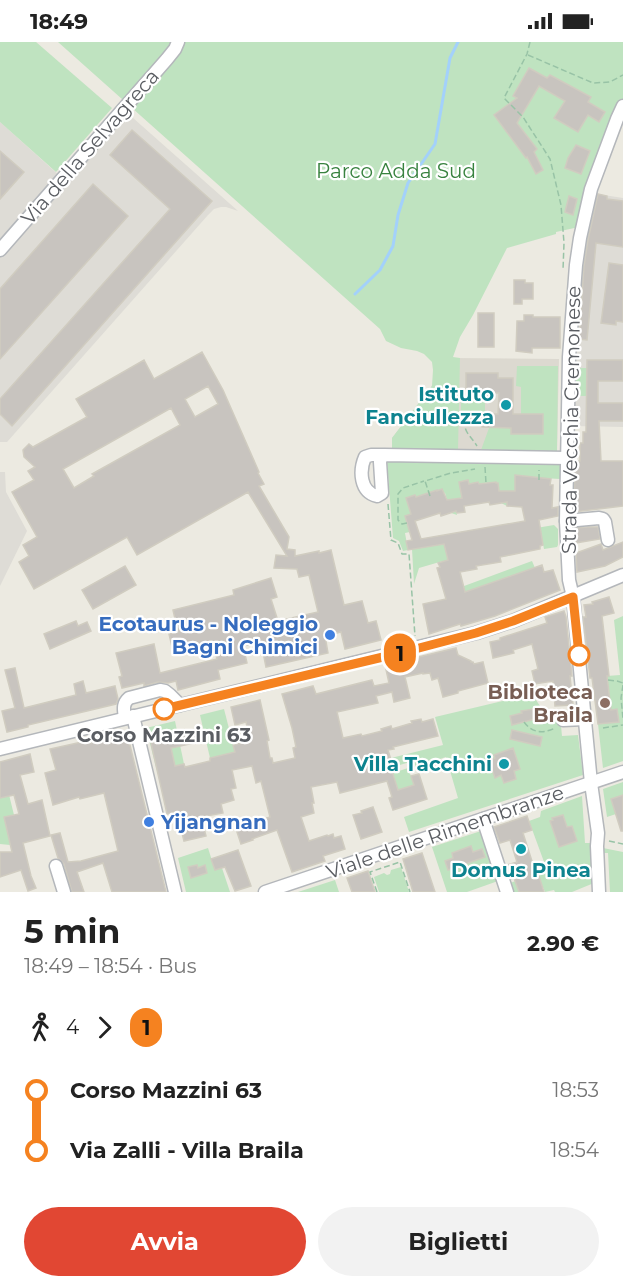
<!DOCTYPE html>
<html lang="it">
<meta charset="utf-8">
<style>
body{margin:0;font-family:Montserrat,sans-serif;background:#f2f2f2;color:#222;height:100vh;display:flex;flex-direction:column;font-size:22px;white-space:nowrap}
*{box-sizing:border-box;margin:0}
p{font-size:20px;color:#767676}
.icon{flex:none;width:33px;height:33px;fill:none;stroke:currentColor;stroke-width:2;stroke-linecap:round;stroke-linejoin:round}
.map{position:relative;height:850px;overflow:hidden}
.drawer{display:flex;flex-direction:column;background:#fff;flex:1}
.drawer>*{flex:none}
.badge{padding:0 12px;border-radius:20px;font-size:21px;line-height:39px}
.map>.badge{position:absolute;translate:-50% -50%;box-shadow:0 0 0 3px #fff}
.legs{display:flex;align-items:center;gap:9px;height:66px;padding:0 24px;font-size:20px}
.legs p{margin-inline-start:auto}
.headline{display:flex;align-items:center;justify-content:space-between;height:102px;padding:0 24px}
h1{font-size:33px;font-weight:700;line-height:45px}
.button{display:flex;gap:12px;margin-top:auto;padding:12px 24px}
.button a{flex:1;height:69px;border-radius:36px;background:#e14733;color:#fff;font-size:24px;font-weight:700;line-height:69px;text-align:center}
.button a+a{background:#f2f2f2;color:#222}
ul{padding:0 24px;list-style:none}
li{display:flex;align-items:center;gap:21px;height:60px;font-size:22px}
li i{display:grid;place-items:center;width:9px;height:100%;margin:0 8px;background:currentColor}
li i::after{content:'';width:15px;height:15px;margin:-8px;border:4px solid;border-radius:50%;background:#fff}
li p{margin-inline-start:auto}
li:first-child i{background:linear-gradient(#0000 50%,currentColor 0)}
li:last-child i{background:linear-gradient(currentColor 50%,#0000 0)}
.status{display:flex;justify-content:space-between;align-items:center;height:42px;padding:0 30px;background:#fff;direction:ltr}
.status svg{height:16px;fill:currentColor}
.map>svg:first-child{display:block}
.industrial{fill:#dedcd6}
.education{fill:#dcd9d0}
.green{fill:#bfe3c0;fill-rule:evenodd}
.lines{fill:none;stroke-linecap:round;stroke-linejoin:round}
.stream{stroke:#a3d1fb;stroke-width:3}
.building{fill:#c8c4bf;stroke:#d0ccc0;stroke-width:1.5;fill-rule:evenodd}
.minor-casing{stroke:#b4b7bb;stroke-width:15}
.path{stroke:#98c3a6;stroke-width:1.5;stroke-dasharray:6 3;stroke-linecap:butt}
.minor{stroke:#fff;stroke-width:12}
.line-1-casing{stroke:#fff;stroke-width:14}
.line-1{stroke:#f58220;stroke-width:9}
.culture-dot{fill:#0f9aa8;stroke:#fff;stroke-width:2}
.shop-dot{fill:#3f7fe0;stroke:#fff;stroke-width:2}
.stop-1-dot{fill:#fff;stroke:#f58220;stroke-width:3}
.education-dot{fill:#8d6e63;stroke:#fff;stroke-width:2}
.labels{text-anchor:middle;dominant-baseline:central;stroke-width:4.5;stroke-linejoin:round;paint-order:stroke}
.street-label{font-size:20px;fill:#5a5d62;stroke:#fff}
.park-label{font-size:20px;fill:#38823f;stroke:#fff}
.culture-label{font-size:20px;font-weight:bold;fill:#0d838f;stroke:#fff;text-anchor:end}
.shop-label{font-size:20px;font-weight:bold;fill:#366cbe;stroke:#fff;text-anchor:end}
.education-label{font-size:20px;font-weight:bold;fill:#785e54;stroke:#fff;text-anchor:end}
.stop-label{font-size:20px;font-weight:bold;fill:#5a5d62;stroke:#fff}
</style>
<div class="status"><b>18:49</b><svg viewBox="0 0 49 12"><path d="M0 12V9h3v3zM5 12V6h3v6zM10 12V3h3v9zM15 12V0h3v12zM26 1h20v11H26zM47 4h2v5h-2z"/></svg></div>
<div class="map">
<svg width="623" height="850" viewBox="0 0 623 850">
<rect width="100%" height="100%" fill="#eceae1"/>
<g class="industrial">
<polygon points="124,68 238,169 226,165 221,165 214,167 208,173 7,400 0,400 0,208"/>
<polygon points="0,80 62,136 0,206"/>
<polygon points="591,151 623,156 623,385 574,384 568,385 570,316"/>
<polygon points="0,430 5,430 6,450 27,489 0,544"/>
</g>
<polygon class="education" points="453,316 559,317 557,409 392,406 392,396"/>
<g class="green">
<polygon points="0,0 36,0 112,66 56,130 0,80"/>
<polygon points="58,0 623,0 623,60 579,185 556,190 556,192 507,206 473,273 460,295 453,315 460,316 458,408 392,406 392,396 432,344 433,328 432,320 424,312 417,309 401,306 386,299 380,287"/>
<polygon points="517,324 558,324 557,409 481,408 489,386 511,386 511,392 543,392 543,372 521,372 521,345 516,344"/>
<polygon points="575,326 587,326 587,354 574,354"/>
<rect x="461" y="354" width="24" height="16"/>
<polygon points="387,419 560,422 560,437 542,436 542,438 531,436 531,434 529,434 529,436 523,436 523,433 515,433 515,449 507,449 507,464 501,461 498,441 495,440 483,442 479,445 478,440 469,442 468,438 460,440 462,456 454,457 457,473 451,471 445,451 436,448 424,455 423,453 422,453 411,472 405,474 410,490 405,491 408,508 403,509 399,499 393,496"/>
<polygon points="554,483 558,487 558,503 557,505 544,507 541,492 506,507 508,514 500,515 464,498"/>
<polygon points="444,502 456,547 532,519 535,526 453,555 443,519 419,526 414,542 412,507"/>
<polygon points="623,574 623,719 603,726 598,682 619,679 617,667 611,668 607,634 620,633 614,578"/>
<path d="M532,652L546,673L561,684L562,694L578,693L583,733L409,790L404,775L458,756L446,715L412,726L410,720L393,725L391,716L443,703L435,675ZM506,709L520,727L514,729L504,741L501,733L495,735L489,718L495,716L494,713Z"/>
<polygon points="224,667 235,710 210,716 200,673"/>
<polygon points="175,679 184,722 157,729 146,686"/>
<polygon points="0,720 1,720 14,773 5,775 10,803 0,802"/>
<polygon points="408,726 414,743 398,748 393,731"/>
<polygon points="623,740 623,753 611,757 616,772 607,775 603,747"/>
<polygon points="582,754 585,801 592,801 594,841 572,850 555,850 554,848 545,850 538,834 516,842 519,850 513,850 510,841 547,828 529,779 540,775 541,769"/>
<polygon points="481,789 498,839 467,850 447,850 432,805"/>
<polygon points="208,806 215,828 222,826 230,850 186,850 178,816"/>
<polygon points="603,806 623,810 623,850 610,850 608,811 601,811"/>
<polygon points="401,825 409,850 379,850 374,835 384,831 387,833 390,832 391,828"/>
<polygon points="335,838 339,850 298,850"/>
</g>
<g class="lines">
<polyline class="stream" points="355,252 380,228 393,204 398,173 408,141 435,102 450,16 458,0"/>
</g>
<g class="building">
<polygon points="529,26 547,36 550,33 591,55 588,60 605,70 599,80 588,73 578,90 554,76 565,59 539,44 517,81 537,107 534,110 543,128 536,132 527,115 526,116 494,73 517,56 513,54"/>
<polygon points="132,88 212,159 12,384 0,372 0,357 170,167 110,113"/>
<polygon points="576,103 590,109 581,132 565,126 568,116"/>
<polygon points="0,109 24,130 0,157"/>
<polygon points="93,142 128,174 0,317 0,247"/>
<polygon points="598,152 607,154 607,157 623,159 623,205 596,201 587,298 579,297 584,224 588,198"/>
<polygon points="569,154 577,157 573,173 565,170"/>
<polygon points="609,221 623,223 623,280 616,279 616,283 601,281"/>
<polygon points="514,238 525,238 525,241 533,241 533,257 522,257 522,262 514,262"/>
<rect x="478" y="271" width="16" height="34"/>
<polygon points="524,273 533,273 533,275 560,275 560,306 532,306 532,311 516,309 517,279 524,279"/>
<path d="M202,310L223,348L259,430L258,431L264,442L259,444L289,495L287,507L295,508V514L319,509V511L331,508L344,563L362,559L368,581L376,579L381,598L345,607L341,590L325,594L328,611L266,625L261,600L243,604L247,621L218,628L220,637L178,648L176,639L168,641L158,640L144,644V641L122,646L119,635L122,634L116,611L154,602L160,631L217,617L212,599L173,609L169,592L178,590L173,568L234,553L233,548L271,536L277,555L271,557L278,579L318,570L309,533L299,535L297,527L274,526L276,513L287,514L248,450L137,513L127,495L34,547L19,520L29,514L23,503L37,495L12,450L34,438L28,429L35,425L24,415L23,408L29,402L33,405L87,375L76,357L144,318L154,337ZM208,344L218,362L195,375L185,357ZM171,366L180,383L92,432L94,434L74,446L63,427Z"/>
<polygon points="587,318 623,318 623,339 598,339 598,361 623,361 623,379 599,379 601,419 623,419 623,464 574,470 575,419 580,419 580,401 583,401 583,390 586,390"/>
<polygon points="466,331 498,331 498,336 513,336 513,372 543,372 543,392 511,392 511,386 482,385 479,380 482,374 486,372 498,372 499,351 466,351"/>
<path d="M515,433L551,437L550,443H553L552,466L558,465V474L539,478L543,503L540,504V507L500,515L501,520L476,524L477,527L460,530L465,550L542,523L544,530L553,528L560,548L495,574L461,584L460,582L429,592L423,562L446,557L437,526L440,525L438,521L448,518L444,502L408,508L406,499L412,498L405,474L411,472L406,456L415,453L416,455L437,448V449L442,447L447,458L462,456L459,440L468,438L469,442L478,440L479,442L496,440V441H498L499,449H515ZM489,460L490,463L507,460V464L522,465L525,479L421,497L415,479L440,471L441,474L456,469L457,471L465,470L464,464Z"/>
<polygon points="588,485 598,485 600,497 575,501 575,486"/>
<polygon points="623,500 623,515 605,524 577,530 576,511 601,502 603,508"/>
<polygon points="125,524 136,543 93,567 82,548"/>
<polygon points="609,555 614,571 602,574 609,634 607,634 611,668 617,667 619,680 598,682 592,636 590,636 583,575 586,575 584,563 593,562 592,560"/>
<polygon points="564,569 566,575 572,634 570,634 573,663 555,664 553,639 535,642 532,629 538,627 532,602 513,608 514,611 493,616 490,600 500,598 500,596 547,581 545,575"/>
<polygon points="76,579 78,584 87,580 91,589 50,607 44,592"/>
<polygon points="456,606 458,613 471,619 471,620 473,620 474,622 483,620 488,641 458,649 458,651 443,655 438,636 432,638 430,631 423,632 423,631 405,635 410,656 394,660 392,650 376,654 378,661 337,670 343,696 361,692 362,694 382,689 381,687 391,684 392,687 412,681 411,679 421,677 422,680 433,677 438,694 393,705 394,707 388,708 393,725 391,726 398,748 414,743 411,734 419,732 427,757 393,768 389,756 392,755 387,739 340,751 337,740 311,745 314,761 312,761 314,771 301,775 309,799 327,793 328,794 333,792 334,796 341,794 345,807 323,814 325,819 292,830 277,788 252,797 253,798 241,802 234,781 247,776 248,782 270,775 261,739 256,741 252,724 232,728 236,746 231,747 234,758 221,762 223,771 201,775 206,794 184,799 181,787 179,788 175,770 167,772 151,701 178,694 177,690 196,687 199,700 171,706 175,724 184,722 185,725 210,719 210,716 235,710 233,703 250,699 246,680 235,683 231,665 260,658 269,698 267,699 270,716 272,716 273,721 295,716 293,706 296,705 292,686 282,652 313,644 316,652 372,638 374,644 389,641 385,623"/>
<polygon points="15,626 24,666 76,653 74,642 83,639 86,651 115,644 118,657 116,662 28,683 28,685 7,690 2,669 15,666 5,628"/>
<polygon points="533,667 535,677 512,683 510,674 522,671 521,669"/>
<polygon points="512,688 542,695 540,704 510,697"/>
<polygon points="127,691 166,850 112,850 103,821 77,830 84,850 72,850 64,822 58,816 51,793 60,791 68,820 81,819 118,809 104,751 80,757 79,755 53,763 45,731 56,728 50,707 91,698 91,701"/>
<polygon points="513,706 520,727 514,729 516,737 504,741 501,733 495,736 489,718 495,716 494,713"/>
<polygon points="30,712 34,730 20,733 28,762 42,758 50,794 23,801 31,834 36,846 28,849 21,828 0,835 0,810 12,810 4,775 19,772 14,753 0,756 0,720"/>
<polygon points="623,753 623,789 621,789 611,757"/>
<polygon points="373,765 382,790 361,797 353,773 362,771 361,769"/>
<polygon points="563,773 567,785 572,784 577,799 559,805 550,779 553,778 552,776"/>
<polygon points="527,774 532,788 523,791 537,835 539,834 544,850 519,850 514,836 511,837 507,823 517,820 510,798 500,801 494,785"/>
<polygon points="471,804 473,810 482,807 485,815 448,828 445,819 453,816 452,811"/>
<polygon points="238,808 251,844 235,849 225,825 215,828 211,817"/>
<polygon points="422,811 435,850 413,850 403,817"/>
<polygon points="197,823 198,826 205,823 207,831 191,836 188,825"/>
<polygon points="368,829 375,850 352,850 347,836"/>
</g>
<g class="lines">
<defs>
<g id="minor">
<polyline points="0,208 167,17 175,7 178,0"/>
<path d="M384,413L381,416L380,420L382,451L377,454C360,450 359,429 365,415L371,413H384L567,416"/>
<polyline points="566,479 599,476 603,477 605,480 608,498"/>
<polyline points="133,674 175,850"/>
<path d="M125,676C124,668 122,662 129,656L160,648L165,649L170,653L180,663"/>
<polyline points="563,678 585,677"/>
<polyline points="0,707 476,591 513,579 623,533"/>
<polyline points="483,777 507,850"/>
<polyline points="56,824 64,850"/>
<polyline points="265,850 623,730"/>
<polyline points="599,850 597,804 598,791 591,741 573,555 569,538 566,479 569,315 576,223 580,196 591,147 617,77 623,64"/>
</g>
</defs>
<use href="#minor" class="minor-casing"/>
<g class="path">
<polyline points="530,0 527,12 504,56 523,75 550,117 561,163 564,201 563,228"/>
<polyline points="528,13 593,41 610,40 623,33"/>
<path d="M471,370C458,387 469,391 477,404"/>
<polyline points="485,425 486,441"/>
<polyline points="539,438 539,428"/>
<polyline points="430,454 425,439 451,431 475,427"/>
<polyline points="388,462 391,498 398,501 402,512 409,512 415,594"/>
<polyline points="407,481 402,482 398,478 398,452 403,446 424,439"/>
<polyline points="608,638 617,639 623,641"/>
<polyline points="623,643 621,656 623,677"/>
<path d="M524,680C532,691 543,692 555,686"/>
<polyline points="603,686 623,683"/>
<polyline points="609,799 623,802"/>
<polyline points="377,850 370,830 400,820 410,850"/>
</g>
<use href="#minor" class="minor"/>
</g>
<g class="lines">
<defs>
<polyline id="line-1" points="164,667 400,611 476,591 513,579 573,555 579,613"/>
</defs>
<use href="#line-1" class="line-1-casing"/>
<use href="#line-1" class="line-1"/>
</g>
<g class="culture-dot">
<circle cx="506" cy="363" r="6"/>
<circle cx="504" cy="722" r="6"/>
<circle cx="521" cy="807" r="6"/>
</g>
<g class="shop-dot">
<circle cx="330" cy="593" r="6"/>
<circle cx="149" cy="780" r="6"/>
</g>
<g class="stop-1-dot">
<circle cx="579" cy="613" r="10"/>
<circle cx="164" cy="667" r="10"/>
</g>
<circle class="education-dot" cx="605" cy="661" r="6"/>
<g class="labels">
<g class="street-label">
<text transform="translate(90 105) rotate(-49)">Via della Selvagreca</text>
<text transform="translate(571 378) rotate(-89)">Strada Vecchia Cremonese</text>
<text transform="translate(445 790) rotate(-19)">Viale delle Rimembranze</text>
</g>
<g class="park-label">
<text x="396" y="129">Parco Adda Sud</text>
</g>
<g class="culture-label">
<text x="494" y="352">Istituto<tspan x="494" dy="23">Fanciullezza</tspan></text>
<text x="492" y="722">Villa Tacchini</text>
<text x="521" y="828" text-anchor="middle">Domus Pinea</text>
</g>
<g class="shop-label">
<text x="318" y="582">Ecotaurus - Noleggio<tspan x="318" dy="23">Bagni Chimici</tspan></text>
<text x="161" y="780" text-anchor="start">Yijangnan</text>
</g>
<g class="education-label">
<text x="593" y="650">Biblioteca<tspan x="593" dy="23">Braila</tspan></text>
</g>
<g class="stop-label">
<text x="164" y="693">Corso Mazzini 63</text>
</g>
</g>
</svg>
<b class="badge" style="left:400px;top:611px;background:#f58220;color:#111">1</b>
</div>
<section class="drawer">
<div class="headline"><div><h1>5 min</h1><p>18:49 – 18:54 · Bus</p></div><b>2.90 €</b></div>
<div class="legs"><svg class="icon" aria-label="walk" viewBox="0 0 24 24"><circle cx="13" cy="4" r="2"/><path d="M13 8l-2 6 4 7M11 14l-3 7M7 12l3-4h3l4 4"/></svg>4<svg class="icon" aria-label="forward" viewBox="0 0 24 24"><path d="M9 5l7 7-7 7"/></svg><b class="badge" style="background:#f58220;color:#111">1</b></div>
<ul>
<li><i style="color:#f58220"></i><b>Corso Mazzini 63</b><p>18:53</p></li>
<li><i style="color:#f58220"></i><b>Via Zalli - Villa Braila</b><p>18:54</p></li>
</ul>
<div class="button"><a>Avvia</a><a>Biglietti</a></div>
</section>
